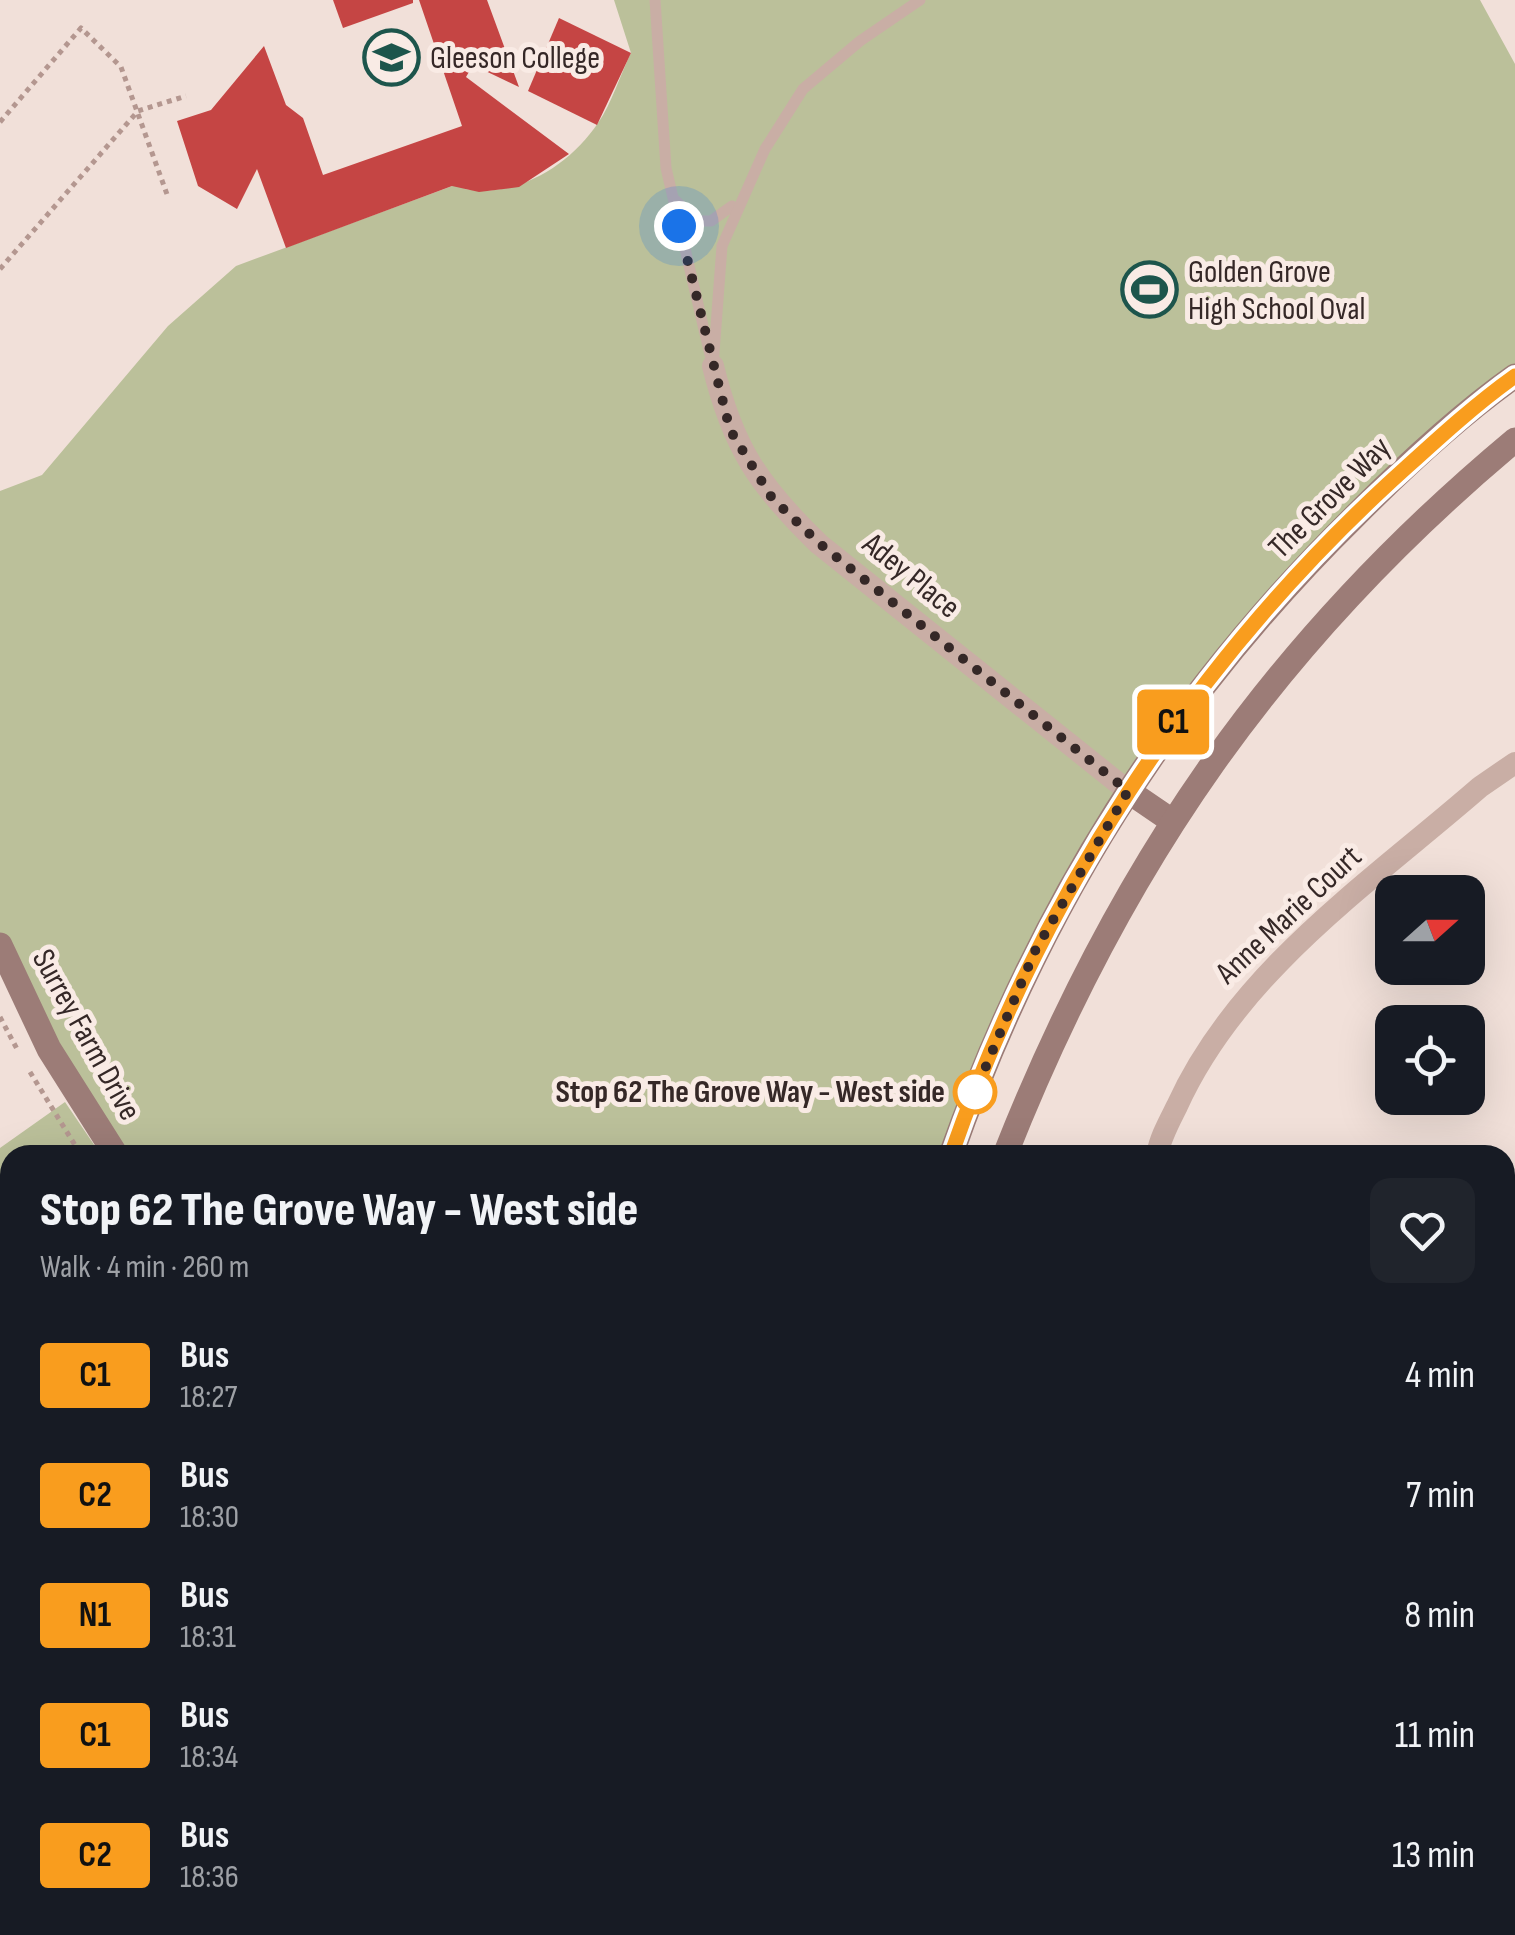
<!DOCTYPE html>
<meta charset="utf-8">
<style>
body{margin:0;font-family:"Sofia Sans Condensed",sans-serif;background:#20242c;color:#f1f3f6;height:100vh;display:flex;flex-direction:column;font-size:38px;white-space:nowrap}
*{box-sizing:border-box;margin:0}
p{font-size:32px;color:#9ea1a6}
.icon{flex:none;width:55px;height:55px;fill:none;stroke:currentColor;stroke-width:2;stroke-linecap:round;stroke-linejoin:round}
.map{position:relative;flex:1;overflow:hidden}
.sheet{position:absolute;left:0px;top:1145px;width:1515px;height:790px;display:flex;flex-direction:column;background:#171b24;border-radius:30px 30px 0 0;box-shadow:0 10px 40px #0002}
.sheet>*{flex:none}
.badge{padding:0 20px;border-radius:8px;font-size:35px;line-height:65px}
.needle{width:65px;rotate:69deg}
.buttons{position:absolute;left:1375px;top:875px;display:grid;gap:20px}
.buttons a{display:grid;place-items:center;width:110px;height:110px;border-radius:20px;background:#171b24;box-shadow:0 10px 40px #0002;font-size:50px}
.you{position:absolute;width:50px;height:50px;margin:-25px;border:8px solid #fff;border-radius:50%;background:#1a73e8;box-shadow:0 0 0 15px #1a73e833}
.map>.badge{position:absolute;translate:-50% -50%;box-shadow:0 0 0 5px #fff}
.round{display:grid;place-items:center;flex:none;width:105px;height:105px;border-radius:20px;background:#20242c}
.head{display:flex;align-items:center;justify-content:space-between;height:170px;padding:0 40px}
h1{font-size:48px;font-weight:800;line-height:75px}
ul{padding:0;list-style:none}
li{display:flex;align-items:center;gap:30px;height:120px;padding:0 40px}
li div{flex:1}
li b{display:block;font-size:38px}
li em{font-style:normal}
li .badge{min-width:110px;font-weight:700;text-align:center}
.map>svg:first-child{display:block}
.green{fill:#bbc09a}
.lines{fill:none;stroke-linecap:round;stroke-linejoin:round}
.stream{stroke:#79aea4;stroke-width:9}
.building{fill:#c54544}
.path{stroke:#b49790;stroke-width:5;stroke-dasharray:5 5;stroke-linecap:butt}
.lane{stroke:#c9aea5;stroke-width:11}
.street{stroke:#c9aea5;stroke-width:22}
.secondary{stroke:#9c7c77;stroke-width:25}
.line-casing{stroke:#fff;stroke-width:22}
.line{stroke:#f99d1e;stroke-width:15}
.walk{stroke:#352827;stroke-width:10;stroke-dasharray:0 18}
.stop-dot{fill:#fff;stroke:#f99d1e;stroke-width:5}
.labels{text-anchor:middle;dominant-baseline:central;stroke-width:10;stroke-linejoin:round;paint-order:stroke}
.poi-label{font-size:32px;fill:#352827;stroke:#f9ebe5;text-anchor:start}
.street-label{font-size:32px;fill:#352827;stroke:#f9ebe5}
.stop-label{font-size:32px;font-weight:bold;fill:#352827;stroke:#f9ebe5;text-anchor:end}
</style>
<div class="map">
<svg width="1515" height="1935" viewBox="0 0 1515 1935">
<rect width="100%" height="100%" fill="#f1e0d9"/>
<g class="green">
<path d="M614,0H1480L1515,64V370L1289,583L1071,891L952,1155H116L0,945V491L42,475L168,326L236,266L463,182L465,189C517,198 569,166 598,123C612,103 620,75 631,53Z"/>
<polygon points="65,1102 101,1155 10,1155 10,1925 78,1925 77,1935 0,1935 0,1148"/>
</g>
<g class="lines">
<polyline class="stream" points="0,1608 10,1437"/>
</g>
<g class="building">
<polygon points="333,0 413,0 413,3 343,28"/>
<polygon points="419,0 487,0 519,87 473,65 466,77 569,154 519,187 479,192 452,186 286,248 257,169 237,209 198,186 177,121 211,110 264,46 286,105 303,118 323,175 462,126"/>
<polygon points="559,18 631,53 597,125 528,91"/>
</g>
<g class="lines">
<g class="path">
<polyline points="0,122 81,28 121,67 168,197"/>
<polyline points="0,269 138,111 186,96"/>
<polyline points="0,1017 17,1049"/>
<polyline points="30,1072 81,1155"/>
<polyline points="1505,1689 1515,1674"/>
<polyline points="0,1742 10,1715"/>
<polyline points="1505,1745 1515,1757"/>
<polyline points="1505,1785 1515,1787"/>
<polyline points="709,1925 713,1935"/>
<polyline points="1261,1934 1312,1927"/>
</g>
<g class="lane">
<polyline points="655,0 666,168 710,355"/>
<polyline points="675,200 697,221 711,221 732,206"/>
<polyline points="713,366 722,246 765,149 803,89 860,41 920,0"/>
</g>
<g class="street">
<path d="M713,366C733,448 759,486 819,544L1128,791"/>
<path d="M1157,1155C1160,1138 1169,1122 1177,1106C1238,971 1371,882 1480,787L1515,763"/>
<polyline points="0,1619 10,1619"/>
<polyline points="1228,1925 1240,1935"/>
<polyline points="77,1935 78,1925"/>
<polyline points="308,1935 329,1925"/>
</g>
<g class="secondary">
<polyline points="1128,791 1172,821"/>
<polyline points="0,945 49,1049 116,1155"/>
<path d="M951,1155C1038,908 1169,699 1356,515C1405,466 1458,416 1515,376"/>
<path d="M1005,1155C1120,864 1274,641 1515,440"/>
<polyline points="863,1925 864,1935"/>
<polyline points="916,1925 917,1935"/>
</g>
</g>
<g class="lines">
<defs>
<path id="line" d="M951,1155C1040,899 1189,668 1388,484C1429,447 1470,408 1515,376"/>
</defs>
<use href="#line" class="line-casing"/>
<use href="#line" class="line"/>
<polyline class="walk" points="679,226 730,430 772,498 820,544 1128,791 1035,951 975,1092"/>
</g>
<defs>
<symbol id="school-ring" viewBox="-11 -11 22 22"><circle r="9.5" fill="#f9ebe5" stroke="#1d554c" stroke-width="1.5"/><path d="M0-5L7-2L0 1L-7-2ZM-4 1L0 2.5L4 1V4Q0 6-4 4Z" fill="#1d554c"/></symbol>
<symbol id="stadium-ring" viewBox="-11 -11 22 22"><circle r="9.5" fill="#f9ebe5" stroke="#1d554c" stroke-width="1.5"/><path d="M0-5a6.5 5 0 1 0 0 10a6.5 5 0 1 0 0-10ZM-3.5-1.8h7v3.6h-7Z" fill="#1d554c"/></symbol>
</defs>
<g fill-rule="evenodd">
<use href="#school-ring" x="360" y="26" width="63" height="63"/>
<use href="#stadium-ring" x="1118" y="258" width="63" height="63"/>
</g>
<circle class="stop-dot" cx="975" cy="1092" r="20"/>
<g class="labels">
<g class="poi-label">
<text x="430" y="58">Gleeson College</text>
<text x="1188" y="272">Golden Grove<tspan x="1188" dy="37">High School Oval</tspan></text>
</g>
<g class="street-label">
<text transform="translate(1330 498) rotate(-45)">The Grove Way</text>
<text transform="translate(911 576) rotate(39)">Adey Place</text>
<text transform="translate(1289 915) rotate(-43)">Anne Marie Court</text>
<text transform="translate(86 1035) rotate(61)">Surrey Farm Drive</text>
</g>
<g class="stop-label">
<text x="945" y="1092">Stop 62 The Grove Way - West side</text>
</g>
</g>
</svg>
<div class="buttons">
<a><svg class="needle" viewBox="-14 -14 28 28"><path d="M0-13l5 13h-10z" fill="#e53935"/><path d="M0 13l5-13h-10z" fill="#9ea1a6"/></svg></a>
<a><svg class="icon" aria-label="locate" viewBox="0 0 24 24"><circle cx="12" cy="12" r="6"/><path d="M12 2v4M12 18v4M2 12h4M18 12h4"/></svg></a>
</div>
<div class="you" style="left:679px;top:226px"></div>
<b class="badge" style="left:1173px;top:722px;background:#f99d1e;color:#111">C1</b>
<section class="sheet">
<div class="head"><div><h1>Stop 62 The Grove Way - West side</h1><p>Walk · 4 min · 260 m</p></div><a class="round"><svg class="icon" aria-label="heart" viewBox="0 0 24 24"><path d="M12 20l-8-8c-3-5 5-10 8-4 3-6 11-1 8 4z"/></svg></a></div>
<ul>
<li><span class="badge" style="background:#f99d1e;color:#111">C1</span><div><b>Bus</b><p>18:27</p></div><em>4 min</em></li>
<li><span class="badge" style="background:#f99d1e;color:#111">C2</span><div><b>Bus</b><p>18:30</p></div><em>7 min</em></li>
<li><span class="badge" style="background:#f99d1e;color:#111">N1</span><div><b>Bus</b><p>18:31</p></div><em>8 min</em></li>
<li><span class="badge" style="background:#f99d1e;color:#111">C1</span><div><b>Bus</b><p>18:34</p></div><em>11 min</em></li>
<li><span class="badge" style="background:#f99d1e;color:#111">C2</span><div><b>Bus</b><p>18:36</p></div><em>13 min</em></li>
</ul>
</section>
</div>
